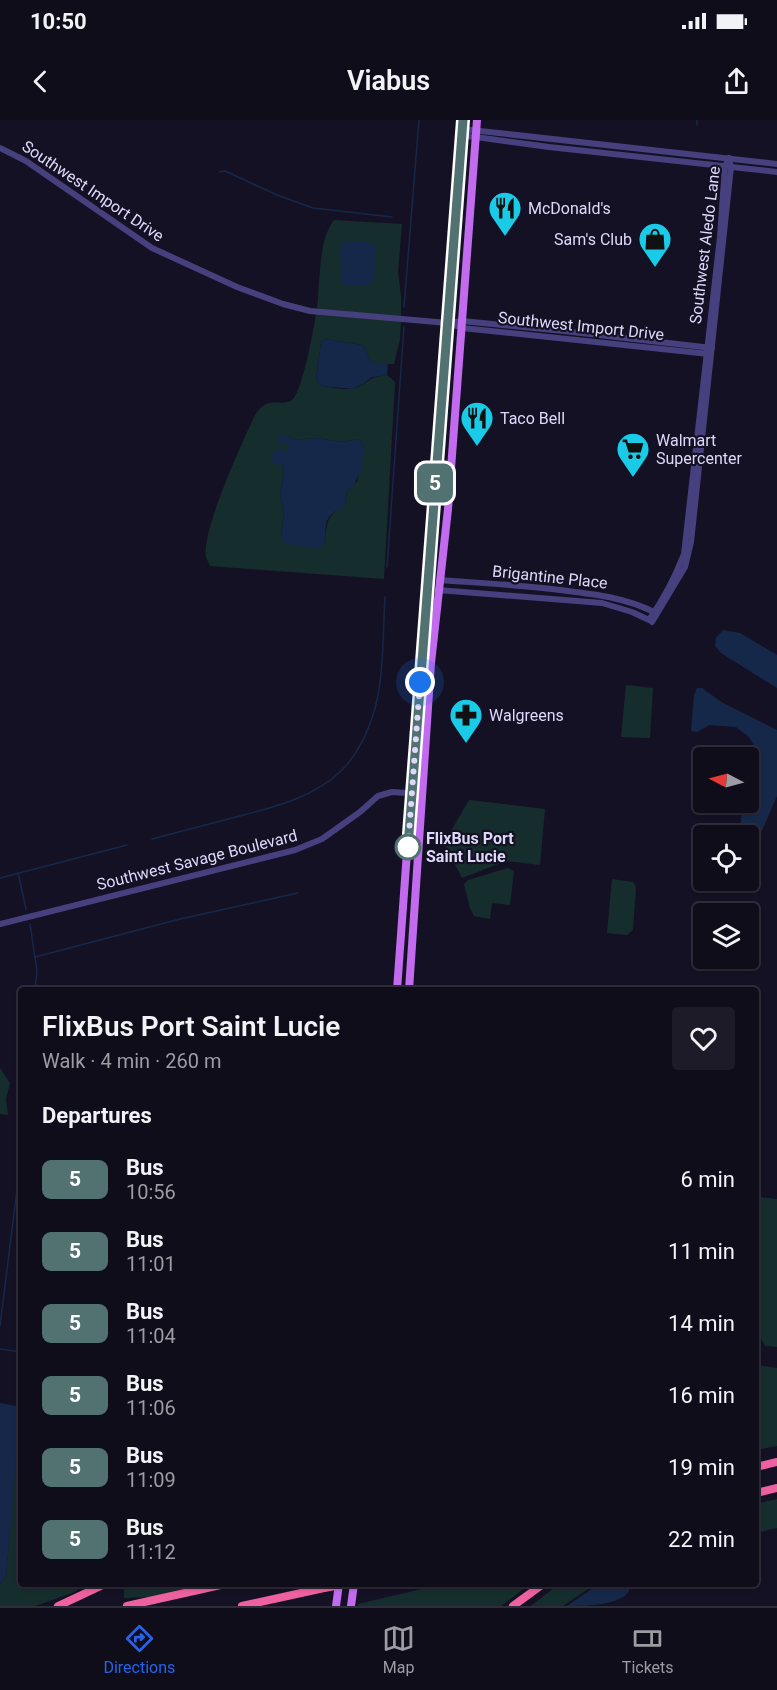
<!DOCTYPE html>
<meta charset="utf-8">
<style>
body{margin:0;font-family:Roboto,sans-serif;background:#1e1b28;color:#f1f3f6;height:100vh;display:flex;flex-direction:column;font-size:22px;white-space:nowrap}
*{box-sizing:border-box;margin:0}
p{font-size:20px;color:#9c9ca3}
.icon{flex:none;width:33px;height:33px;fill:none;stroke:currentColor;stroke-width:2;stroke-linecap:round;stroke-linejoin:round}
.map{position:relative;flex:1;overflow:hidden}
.details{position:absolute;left:18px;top:867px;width:741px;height:600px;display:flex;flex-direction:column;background:#100d1b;border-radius:6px;box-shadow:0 2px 4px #0004,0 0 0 2px #302d3a}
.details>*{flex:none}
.badge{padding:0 12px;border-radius:9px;font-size:21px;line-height:39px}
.needle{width:39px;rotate:276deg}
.fabs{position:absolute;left:693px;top:627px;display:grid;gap:12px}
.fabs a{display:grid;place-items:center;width:66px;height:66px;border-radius:6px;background:#100d1b;box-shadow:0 2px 4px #0004,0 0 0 2px #302d3a;font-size:30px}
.you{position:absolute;width:30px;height:30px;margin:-15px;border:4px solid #fff;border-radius:50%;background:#1a73e8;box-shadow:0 0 0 9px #1a73e833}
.map>.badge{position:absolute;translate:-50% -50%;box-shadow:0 0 0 3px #fff}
h2{padding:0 24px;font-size:22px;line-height:54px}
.round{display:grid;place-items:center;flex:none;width:63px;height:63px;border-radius:6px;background:#1e1b28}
.overview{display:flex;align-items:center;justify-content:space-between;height:102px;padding:0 24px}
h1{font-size:28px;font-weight:600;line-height:45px}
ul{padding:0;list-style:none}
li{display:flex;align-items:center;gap:18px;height:72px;padding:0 24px}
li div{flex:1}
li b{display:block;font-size:22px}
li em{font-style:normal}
li .badge{min-width:66px;font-weight:700;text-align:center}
.status{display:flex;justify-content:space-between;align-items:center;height:42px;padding:0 30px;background:#100d1b;direction:ltr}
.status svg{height:16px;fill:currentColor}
header{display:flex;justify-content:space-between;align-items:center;height:78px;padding:0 24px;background:#100d1b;font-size:27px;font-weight:600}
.menu{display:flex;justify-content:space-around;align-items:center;height:84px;border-top:2px solid #302d3a;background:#100d1b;font-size:16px;color:#9c9ca3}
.menu a{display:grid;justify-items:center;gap:3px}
.menu .on{color:#2563eb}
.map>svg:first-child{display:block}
.green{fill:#152e2d;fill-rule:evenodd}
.water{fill:#16284a}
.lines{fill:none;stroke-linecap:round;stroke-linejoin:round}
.stream{stroke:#16284a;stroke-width:1.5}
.tertiary{stroke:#46417e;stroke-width:6}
.primary{stroke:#c26bef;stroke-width:8}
.motorway{stroke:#ee61a0;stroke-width:8}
.motorway-bridge{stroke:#ee61a0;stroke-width:8}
.line-casing{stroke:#fff;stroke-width:14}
.line{stroke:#527271;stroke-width:9}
.walk{stroke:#ded9fb;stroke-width:6;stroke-dasharray:0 10.8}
.stop-dot{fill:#fff;stroke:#527271;stroke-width:3}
.labels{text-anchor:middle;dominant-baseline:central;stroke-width:4.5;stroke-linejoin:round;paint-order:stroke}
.street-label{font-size:16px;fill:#ded9fb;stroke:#151124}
.poi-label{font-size:16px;fill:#ded9fb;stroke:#151124;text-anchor:start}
.stop-label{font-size:16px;font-weight:bold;fill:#ded9fb;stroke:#151124;text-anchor:start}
</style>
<div class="status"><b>10:50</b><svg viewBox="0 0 49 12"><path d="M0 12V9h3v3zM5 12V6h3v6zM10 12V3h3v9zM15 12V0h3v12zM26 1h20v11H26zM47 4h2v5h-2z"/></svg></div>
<header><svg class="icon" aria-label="back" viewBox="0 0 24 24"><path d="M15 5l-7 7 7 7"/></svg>Viabus<svg class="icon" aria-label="share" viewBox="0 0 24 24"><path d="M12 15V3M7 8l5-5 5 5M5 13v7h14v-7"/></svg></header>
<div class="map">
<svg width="777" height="1486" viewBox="0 0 777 1486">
<rect width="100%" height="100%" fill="#151124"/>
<g class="green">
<path d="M334,100L402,104L398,152L401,176V197L317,189C320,164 318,120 334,100Z"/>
<path d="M316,194L401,201L400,219L394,244H379L371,242L363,225L324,219L321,223L316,259L321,266C331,267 346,271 356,268C369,263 369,256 387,255L395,262L384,459L210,446C209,443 207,440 206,437C201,411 243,321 255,295C269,274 279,288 292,280C302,273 314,208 316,194ZM287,315L295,320L315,318L343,322L359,319L364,326L357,362L347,371L345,385C327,396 327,401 325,421L281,418L284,391L280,374L284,353L283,345L289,330V323L277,321Z"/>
<polygon points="626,565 653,568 650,618 621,617"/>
<polygon points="469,680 545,689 540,745 506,741 462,758 444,723"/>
<polygon points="508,748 514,751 510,785 492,783 490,799 474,796 470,788 464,764 468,760"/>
<polygon points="612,759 633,762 636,767 633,810 627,815 607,813"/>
<polygon points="0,948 10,963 6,979 8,995 0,994"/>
<polygon points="756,1077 777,1079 777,1227 765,1226 757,1211 761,1196 756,1199"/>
<polygon points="756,1245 777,1248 777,1326 756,1330"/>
<polygon points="21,1290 21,1464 89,1464 72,1473 35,1486 0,1486 0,1464 6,1457 19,1293"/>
<polygon points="777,1379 777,1408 756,1413 756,1384"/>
<polygon points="124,1464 202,1464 149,1477 124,1478"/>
<polygon points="443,1464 530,1464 501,1486 358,1486 358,1484"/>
<polygon points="559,1464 595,1464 563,1486 531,1486"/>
</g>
<g class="water">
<path d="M344,121L367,122L375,125C377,137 377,156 369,166H344L342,163L340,132Z"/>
<polygon points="324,219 363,225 371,242 388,244 387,255 372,257 363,264 353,269 321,266 316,259 321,223"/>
<path d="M278,315H287L295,320L315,318L343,322L359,319L364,326L361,353L358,355L354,366L347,371L345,385C339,391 330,392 327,401C323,413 329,418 320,429L287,424L281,418L284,391L280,374L284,353L283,345L275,344L270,340L274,331L280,329L288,332L289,324L277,322Z"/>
<polygon points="723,510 740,513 777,535 777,568 721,533 715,526 716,518"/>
<polygon points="697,568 702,568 723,583 777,610 777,676 758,720 752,750 749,755 748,716 740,715 742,686 743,683 748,682 749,668 759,650 758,632 749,617 736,607 709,605 697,612 691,611 694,575"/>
<polygon points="0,1283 16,1286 20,1296 6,1457 0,1464"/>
<path d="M599,1464H631C630,1486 586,1486 567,1486Z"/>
</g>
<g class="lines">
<g class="stream">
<polyline points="697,5 697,0"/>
<polyline points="219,52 225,51 277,75 313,88 392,97"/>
<polyline points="404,187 419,0"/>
<polyline points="387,447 404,207"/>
<path d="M152,719C179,712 206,705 232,698C270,688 312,679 341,651C362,630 375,597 379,569C384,539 383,507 385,477"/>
<polyline points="18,753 26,789"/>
<polyline points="0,758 127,725"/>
<polyline points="30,804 37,851 35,870"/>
<polyline points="35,837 180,799 298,773"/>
<polyline points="0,1206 21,1037"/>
<polyline points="0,1229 21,1232"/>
</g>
<g class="tertiary">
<polyline points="462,9 777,44"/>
<polyline points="461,15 549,27 777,52"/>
<polyline points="0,28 26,41 152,128 237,167 283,184 310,191 448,203 462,201 564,211 712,228"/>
<polyline points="449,203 462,208 709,234"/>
<path d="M440,460C480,463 520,465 560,470C593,474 624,477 654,492"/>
<path d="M438,470L602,483L632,492L649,500C663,480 675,457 684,434L720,117L725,46L729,38"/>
<polyline points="652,502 685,447 691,422 731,47 729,39"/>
<polyline points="0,804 295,730 322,719 360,692 378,676 392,672 422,674"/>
</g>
<g class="primary">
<polyline points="397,870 421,538 463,0"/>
<polyline points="409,870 431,543 448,389 477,0"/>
<polyline points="336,1486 339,1464"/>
<polyline points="351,1486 354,1464"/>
</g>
<g class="motorway">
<polyline points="756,1347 777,1342"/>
<polyline points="756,1373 777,1368"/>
<polyline points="58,1486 105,1464"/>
<polyline points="127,1486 225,1464"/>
<polyline points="242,1486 324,1468"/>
<polyline points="513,1486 543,1464"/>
</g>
<polyline class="motorway-bridge" points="324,1468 347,1464"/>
</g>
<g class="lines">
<defs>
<polyline id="line" points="408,727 463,0"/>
</defs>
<use href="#line" class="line-casing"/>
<use href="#line" class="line"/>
<polyline class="walk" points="408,727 420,562"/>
</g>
<defs>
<symbol id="restaurant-pin" viewBox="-11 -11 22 30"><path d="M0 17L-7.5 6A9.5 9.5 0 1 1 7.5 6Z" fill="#19cbe6" stroke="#151124"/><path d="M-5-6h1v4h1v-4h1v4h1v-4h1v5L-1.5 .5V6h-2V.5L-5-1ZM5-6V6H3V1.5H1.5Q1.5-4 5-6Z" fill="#111"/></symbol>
<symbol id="shop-pin" viewBox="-11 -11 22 30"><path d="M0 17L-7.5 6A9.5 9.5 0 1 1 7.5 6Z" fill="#19cbe6" stroke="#151124"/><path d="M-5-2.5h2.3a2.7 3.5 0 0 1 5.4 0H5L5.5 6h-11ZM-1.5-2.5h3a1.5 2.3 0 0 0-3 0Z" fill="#111"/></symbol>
<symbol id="supermarket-pin" viewBox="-11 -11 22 30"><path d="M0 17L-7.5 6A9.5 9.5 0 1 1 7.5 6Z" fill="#19cbe6" stroke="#151124"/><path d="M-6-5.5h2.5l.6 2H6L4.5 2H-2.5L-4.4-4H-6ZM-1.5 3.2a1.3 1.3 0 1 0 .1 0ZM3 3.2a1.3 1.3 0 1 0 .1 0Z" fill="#111"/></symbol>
<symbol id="pharmacy-pin" viewBox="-11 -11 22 30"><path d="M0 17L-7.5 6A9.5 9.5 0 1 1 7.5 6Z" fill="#19cbe6" stroke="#151124"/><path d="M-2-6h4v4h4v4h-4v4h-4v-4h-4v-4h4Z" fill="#111"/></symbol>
</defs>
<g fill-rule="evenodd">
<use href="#restaurant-pin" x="486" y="69" width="38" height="52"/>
<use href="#shop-pin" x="636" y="100" width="38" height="52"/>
<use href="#restaurant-pin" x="458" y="279" width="38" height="52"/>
<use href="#supermarket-pin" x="614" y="310" width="38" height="52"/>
<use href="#pharmacy-pin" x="447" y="576" width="38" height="52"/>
</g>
<circle class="stop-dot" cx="408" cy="727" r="12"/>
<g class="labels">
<g class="street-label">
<text transform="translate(93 71) rotate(34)">Southwest Import Drive</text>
<text transform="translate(705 125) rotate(-83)">Southwest Aledo Lane</text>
<text transform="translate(581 206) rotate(6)">Southwest Import Drive</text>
<text transform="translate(550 457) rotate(6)">Brigantine Place</text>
<text transform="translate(197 740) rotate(-14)">Southwest Savage Boulevard</text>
</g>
<g class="poi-label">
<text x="528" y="88">McDonald's</text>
<text x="632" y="119" text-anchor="end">Sam's Club</text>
<text x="500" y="298">Taco Bell</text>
<text x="656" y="320">Walmart<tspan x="656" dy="18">Supercenter</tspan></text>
<text x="489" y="595">Walgreens</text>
</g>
<g class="stop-label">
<text x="426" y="718">FlixBus Port<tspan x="426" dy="18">Saint Lucie</tspan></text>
</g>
</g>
</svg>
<div class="fabs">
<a><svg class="needle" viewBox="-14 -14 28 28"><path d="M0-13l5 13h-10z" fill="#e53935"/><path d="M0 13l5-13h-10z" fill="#9c9ca3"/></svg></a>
<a><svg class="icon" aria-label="locate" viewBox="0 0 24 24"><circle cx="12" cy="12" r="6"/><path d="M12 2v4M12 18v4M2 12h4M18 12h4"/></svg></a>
<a><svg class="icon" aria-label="layers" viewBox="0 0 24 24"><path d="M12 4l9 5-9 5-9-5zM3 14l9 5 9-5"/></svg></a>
</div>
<div class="you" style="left:420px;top:562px"></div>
<b class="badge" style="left:435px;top:363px;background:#527271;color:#fff">5</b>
<section class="details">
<div class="overview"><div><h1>FlixBus Port Saint Lucie</h1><p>Walk · 4 min · 260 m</p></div><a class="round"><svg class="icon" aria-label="heart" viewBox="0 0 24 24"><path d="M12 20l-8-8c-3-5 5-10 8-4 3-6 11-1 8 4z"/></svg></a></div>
<h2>Departures</h2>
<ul>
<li><span class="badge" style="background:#527271;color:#fff">5</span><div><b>Bus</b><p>10:56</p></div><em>6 min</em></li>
<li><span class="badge" style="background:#527271;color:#fff">5</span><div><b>Bus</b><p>11:01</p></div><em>11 min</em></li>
<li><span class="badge" style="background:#527271;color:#fff">5</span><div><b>Bus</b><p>11:04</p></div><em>14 min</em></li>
<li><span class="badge" style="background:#527271;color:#fff">5</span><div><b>Bus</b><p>11:06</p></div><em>16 min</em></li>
<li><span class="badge" style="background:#527271;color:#fff">5</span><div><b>Bus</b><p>11:09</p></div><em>19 min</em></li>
<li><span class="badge" style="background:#527271;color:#fff">5</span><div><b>Bus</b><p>11:12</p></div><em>22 min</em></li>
</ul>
</section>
</div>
<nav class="menu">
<a class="on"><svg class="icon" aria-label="directions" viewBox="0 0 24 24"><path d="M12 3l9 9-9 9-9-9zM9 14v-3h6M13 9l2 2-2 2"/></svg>Directions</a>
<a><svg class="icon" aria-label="map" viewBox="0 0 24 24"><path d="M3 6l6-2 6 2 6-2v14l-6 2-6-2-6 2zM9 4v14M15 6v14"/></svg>Map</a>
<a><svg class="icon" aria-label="tickets" viewBox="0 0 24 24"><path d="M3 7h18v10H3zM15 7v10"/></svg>Tickets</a>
</nav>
